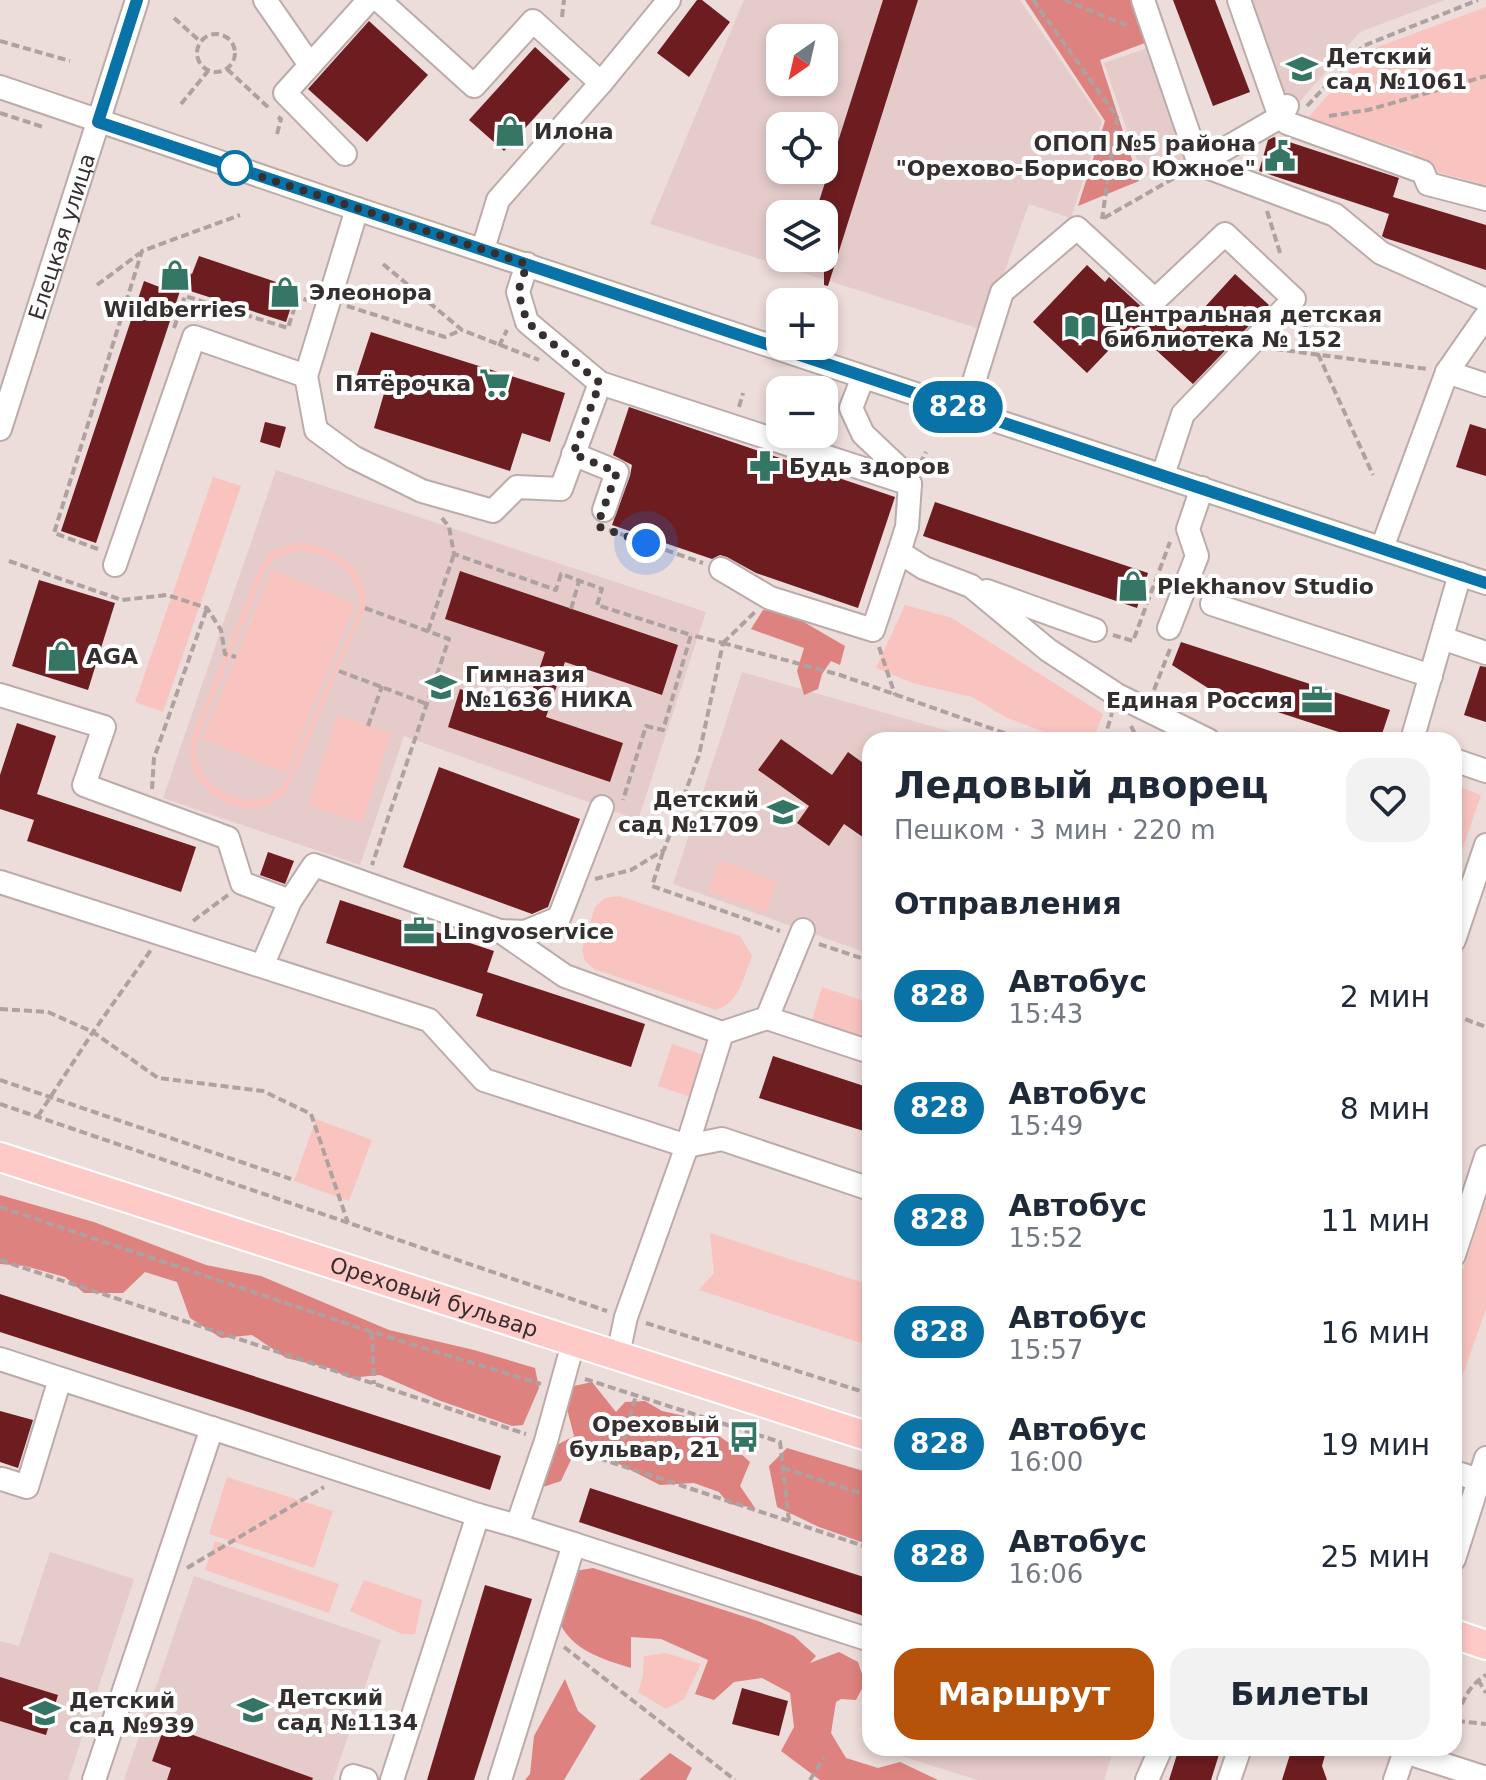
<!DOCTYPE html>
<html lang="ru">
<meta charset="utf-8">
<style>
body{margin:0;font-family:"DejaVu Sans",sans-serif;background:#f2f2f3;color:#1f2937;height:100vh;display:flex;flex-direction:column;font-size:30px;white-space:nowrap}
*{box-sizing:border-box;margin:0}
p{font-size:26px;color:#747a83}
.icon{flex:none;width:44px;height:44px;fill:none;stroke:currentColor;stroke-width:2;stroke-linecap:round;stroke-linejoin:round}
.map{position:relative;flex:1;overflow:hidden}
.sheet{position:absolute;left:862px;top:732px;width:600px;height:1024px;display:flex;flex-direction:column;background:#fff;border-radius:24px;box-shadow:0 4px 12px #0003}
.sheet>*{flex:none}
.badge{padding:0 16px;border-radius:26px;font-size:28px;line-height:52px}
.needle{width:52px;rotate:214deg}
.fabs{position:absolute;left:766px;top:24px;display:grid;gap:16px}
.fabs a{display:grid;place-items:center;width:72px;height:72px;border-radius:16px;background:#fff;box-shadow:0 4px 12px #0003;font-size:40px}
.you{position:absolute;width:40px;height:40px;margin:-20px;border:6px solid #fff;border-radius:50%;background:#1a73e8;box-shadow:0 0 0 12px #1a73e833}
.map>.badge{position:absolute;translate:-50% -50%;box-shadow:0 0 0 4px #fff}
h2{padding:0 32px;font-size:30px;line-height:72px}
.round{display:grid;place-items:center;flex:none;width:84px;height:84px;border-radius:24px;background:#f2f2f3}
.head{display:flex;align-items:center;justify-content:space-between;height:136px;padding:0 32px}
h1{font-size:38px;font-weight:700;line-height:60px}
.button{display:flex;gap:16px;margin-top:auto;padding:16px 32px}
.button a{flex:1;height:92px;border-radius:24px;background:#b45309;color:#fff;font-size:32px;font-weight:700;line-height:92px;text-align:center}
.button a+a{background:#f2f2f3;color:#1f2937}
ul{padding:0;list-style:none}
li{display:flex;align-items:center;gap:24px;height:112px;padding:0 32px}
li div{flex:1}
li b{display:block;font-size:30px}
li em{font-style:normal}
li .badge{min-width:88px;font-weight:700;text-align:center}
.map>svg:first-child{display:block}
.built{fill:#e5cccb;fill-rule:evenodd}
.green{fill:#f9c4c0;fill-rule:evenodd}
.forest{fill:#dd827f}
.building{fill:#6d1d20}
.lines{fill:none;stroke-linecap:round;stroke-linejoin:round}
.minor-casing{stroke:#bbacaa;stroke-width:26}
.major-casing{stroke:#fff;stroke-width:32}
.path{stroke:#aea1a0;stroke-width:4;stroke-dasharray:8 4;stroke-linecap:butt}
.minor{stroke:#fff;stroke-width:22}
.major{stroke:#fecac8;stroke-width:28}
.line-casing{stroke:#fff;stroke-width:18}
.line{stroke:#0973a7;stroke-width:12}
.walk{stroke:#362f2f;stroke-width:8;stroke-dasharray:0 14.4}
.stop-dot{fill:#fff;stroke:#0973a7;stroke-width:4}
.labels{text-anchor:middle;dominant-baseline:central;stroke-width:8;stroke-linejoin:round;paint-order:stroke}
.poi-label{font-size:22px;font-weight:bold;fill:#362f2f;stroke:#fff;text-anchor:start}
.street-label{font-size:22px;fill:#362f2f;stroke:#fff}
</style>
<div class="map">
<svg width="1486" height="1780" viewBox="0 0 1486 1780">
<rect width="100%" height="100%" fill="#ecdcda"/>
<g class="built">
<path d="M744,0H1020L1102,121L1071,218L1029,204L983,330L650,224ZM780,38H824V82H780ZM780,126H824V170H780ZM780,214H824V258H780Z"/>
<polygon points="1252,0 1445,0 1360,32 1291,112"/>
<polygon points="1153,46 1192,161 1143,177 1104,63"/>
<polygon points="276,470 706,612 638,820 404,736 360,865 163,798"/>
<polygon points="742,672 980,740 870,740 870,954 673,884"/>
<polygon points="50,1552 134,1579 68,1780 0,1780 0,1641 19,1646"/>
<polygon points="194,1576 381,1640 333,1780 124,1780"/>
<polygon points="875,1748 1114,1748 1104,1780 978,1780"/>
</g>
<g class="green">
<polygon points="1486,7 1486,185 1417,167 1412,152 1306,120 1367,51"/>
<polygon points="213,477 241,486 163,712 135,702"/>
<path d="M300,542C334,548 370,568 365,608L287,792C279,799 270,806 259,808C230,813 191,787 190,755C190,749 191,742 192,736L261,564L272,551ZM300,550C331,555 364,574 359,610L284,785C277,790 271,796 263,798C235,806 199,782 196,754C196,748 198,740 199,735L265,570L275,558Z"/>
<polygon points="272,569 355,604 286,773 203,739"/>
<polygon points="905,605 952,618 1103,714 1093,740 1070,740 1047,733 1005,717 972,697 913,683 876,668"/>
<polygon points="337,715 391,733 362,823 308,805"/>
<polygon points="1454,785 1481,795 1457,865 1454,864"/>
<polygon points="719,860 777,881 766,912 708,891"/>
<path d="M619,896L740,936L752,956C743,978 740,1002 716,1010L594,969L585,961L582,950L595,907L605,898Z"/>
<polygon points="822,987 870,1003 870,1046 810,1027"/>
<polygon points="672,1044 710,1057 696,1099 658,1086"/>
<polygon points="316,1119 372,1140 349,1201 294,1181"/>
<polygon points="1486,1200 1486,1309 1454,1400 1454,1297"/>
<polygon points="710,1233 870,1285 870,1346 699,1290 714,1273"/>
<polygon points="227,1477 333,1511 314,1568 209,1534"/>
<polygon points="215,1541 339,1584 329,1613 205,1570"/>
<polygon points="364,1580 422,1600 415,1634 402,1634 350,1611"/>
<polygon points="666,1653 701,1664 684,1699 666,1709 638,1692 643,1676 644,1656"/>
</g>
<g class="forest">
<polygon points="1025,0 1136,0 1150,41 1100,60 1139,181 1078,206 1105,121"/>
<polygon points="763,610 790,614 845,646 840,665 831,661 822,674 818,689 804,695 797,671 804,648 751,629"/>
<polygon points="0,1195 94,1222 206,1265 261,1276 389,1330 474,1350 535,1368 539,1388 523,1425 512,1426 438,1400 380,1375 349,1378 329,1368 286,1358 252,1335 221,1338 190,1318 177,1282 145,1272 123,1293 84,1293 65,1277 25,1266 0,1264"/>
<polygon points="592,1382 616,1412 625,1402 645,1401 662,1411 694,1418 729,1443 750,1462 740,1486 755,1508 729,1504 719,1492 694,1483 660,1485 615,1462 596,1445 575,1451 561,1481 543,1487 545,1470 553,1447 574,1436 565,1401 574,1386"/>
<polygon points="787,1448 870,1473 870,1545 819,1527 777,1507 769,1466"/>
<path d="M593,1568L758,1621L794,1636L816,1656L810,1663L839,1652L858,1662L865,1683L856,1700L841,1699L836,1702L831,1733L846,1758L878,1768L900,1762L938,1780H820L781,1751L794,1727L790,1693L762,1678L734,1682L714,1700L695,1694L708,1660L661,1639L631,1637V1668C602,1659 571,1650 559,1621L569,1597L575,1571Z"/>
<polygon points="565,1679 578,1711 596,1726 564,1780 525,1780 530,1774 534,1736"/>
<polygon points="670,1753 692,1768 686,1780 639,1780"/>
</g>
<g class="building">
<polygon points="697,0 702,0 730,22 689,77 657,53"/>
<polygon points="883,0 918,0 828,286 824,285 824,214 815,214"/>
<polygon points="1173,0 1215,0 1250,92 1213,106"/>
<polygon points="369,21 428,75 367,142 308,89"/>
<polygon points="535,47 570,79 504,151 469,120"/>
<polygon points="1274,137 1399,178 1393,197 1486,225 1486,270 1385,238 1382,236 1389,214 1259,171 1268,140"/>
<polygon points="199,256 297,289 286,322 181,288 96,543 61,531 144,281 162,288 169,266 192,274"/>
<polygon points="1087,265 1105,282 1109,277 1146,311 1152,314 1163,311 1183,331 1235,274 1269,305 1193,384 1131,327 1087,373 1033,322"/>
<polygon points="371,332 565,393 550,442 522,433 510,471 374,428 385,390 355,381"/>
<polygon points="629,407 895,497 858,608 756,573 727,557 720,555 712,559 612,525 630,476 632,465 613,455"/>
<polygon points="265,422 286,427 280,448 260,442"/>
<polygon points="1470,424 1486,429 1486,476 1456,467"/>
<polygon points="935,502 1148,573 1137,608 923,536"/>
<polygon points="460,571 678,645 662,695 565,662 546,717 623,743 610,782 448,727 460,689 525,711 545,652 445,619"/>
<polygon points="39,580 115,603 88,690 12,666"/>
<polygon points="1181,642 1390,710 1380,740 1363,740 1211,690 1172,665"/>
<polygon points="1480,666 1486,667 1486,722 1464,715"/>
<polygon points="17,723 56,736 37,794 196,847 181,892 27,841 34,820 0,809 0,775"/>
<polygon points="781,739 832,775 848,752 870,768 870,842 844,824 829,846 797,823 809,806 758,770"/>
<polygon points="439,767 580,819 548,907 532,914 403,867"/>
<polygon points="268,852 294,861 285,884 260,875"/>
<polygon points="340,900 494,951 487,972 645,1024 631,1067 476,1016 483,994 326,943"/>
<polygon points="773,1056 870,1088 870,1133 759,1098"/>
<polygon points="0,1294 501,1456 490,1490 0,1332"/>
<polygon points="0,1411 33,1420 18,1468 0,1462"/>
<polygon points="590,1488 870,1579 870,1618 579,1522"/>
<polygon points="485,1585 532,1599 474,1780 427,1780"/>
<polygon points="0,1677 58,1695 46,1735 0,1721"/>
<polygon points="742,1688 788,1701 779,1736 732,1724"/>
<polygon points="165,1725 313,1778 312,1780 167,1780 171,1768 152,1761"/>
<polygon points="1179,1748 1221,1748 1211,1780 1169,1780"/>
<polygon points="1292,1748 1327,1748 1322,1766 1327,1780 1282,1780"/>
</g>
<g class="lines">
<defs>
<g id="minor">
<polyline points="265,0 310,65"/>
<polyline points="379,0 474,86 533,21 601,83"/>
<polyline points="1143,0 1199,164 1335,215 1381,253 1486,300"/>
<polyline points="1239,0 1280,117 1287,123 1423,172 1428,184 1486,199"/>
<polyline points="0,87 357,209 1486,583"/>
<polyline points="345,154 285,93 369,0"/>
<polyline points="1199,164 1280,117 1287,106"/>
<polyline points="357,209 306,376 316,430 353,457 422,491 493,511 517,487 561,489 600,383 527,322 518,292 527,264"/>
<polyline points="483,249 498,200 601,83 669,0"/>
<polyline points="1447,372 1486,385"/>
<polyline points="863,377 851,408 863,434 899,468 910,484 907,527 899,552 924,568 971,586 1048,650 1117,695 1208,740"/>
<polyline points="600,383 910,484"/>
<polyline points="965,410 1002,292 1077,228 1155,300 1225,234 1294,299 1183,414 1163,475"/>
<path id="s1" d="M0,429L137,0"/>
<polyline points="573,454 617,472 604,510"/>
<polyline points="1382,548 1447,372 1486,316"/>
<polyline points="115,565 194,337 306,376"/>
<polyline points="721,569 770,598 873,630 899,552"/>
<polyline points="987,591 1095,630"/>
<polyline points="1212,604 1431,676"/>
<polyline points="1169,628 1197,556 1188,529 1202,488"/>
<polyline points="1442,638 1486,653"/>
<polyline points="0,695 104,727 84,785 228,838 242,883 290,901"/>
<polyline points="1412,740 1460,574"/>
<polyline points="1454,760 1486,771"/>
<polyline points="0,882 429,1020 484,1080 687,1146 722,1139 870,1189"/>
<polyline points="500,931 525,932 559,918 602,807"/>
<polyline points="1454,940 1486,845"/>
<polyline points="263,964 290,901 314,865 500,931 565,976 722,1033 687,1146 626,1317 618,1354"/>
<polyline points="767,1018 870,1052"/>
<polyline points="722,1033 767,1018 803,930"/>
<polyline points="1454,1255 1486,1157"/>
<polyline points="0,1359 478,1515"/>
<polyline points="1454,1472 1479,1480"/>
<polyline points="2,1479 27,1487 60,1379"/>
<polyline points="574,1544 870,1640"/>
<polyline points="1454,1559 1486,1458"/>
<polyline points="1405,1752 1486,1778"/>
<polyline points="94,1780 212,1428"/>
<polyline points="352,1780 353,1776 366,1780"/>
<polyline points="392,1780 478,1515 517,1526 546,1441 574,1340"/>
<polyline points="500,1780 574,1544 517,1526"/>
<polyline points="1147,1780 1161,1748"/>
<polyline points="1229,1780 1240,1748"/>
<polyline points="1395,1780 1406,1748"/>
</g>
<g id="major">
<path id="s2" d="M0,1157L870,1437"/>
<polyline points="1454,1634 1486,1645"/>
</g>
</defs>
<use href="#minor" class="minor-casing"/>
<use href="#major" class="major-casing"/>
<g class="path">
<polyline points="1033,0 1117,117 1102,219"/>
<polyline points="1064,0 1131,27"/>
<polyline points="562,17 564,0"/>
<polyline points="174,18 201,42"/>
<circle cx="216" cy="53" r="19"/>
<polyline points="0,41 70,61"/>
<polyline points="227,69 269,108"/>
<polyline points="181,104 208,71"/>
<polyline points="1307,106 1363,46 1478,0"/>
<polyline points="0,113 43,127"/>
<polyline points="1329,116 1368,110 1486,76"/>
<polyline points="277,134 281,119 278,117"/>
<polyline points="1267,211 1281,256"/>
<polyline points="1104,218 1183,173"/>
<polyline points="383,264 462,330 539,360"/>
<polyline points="97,285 140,253"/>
<polyline points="347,306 445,337 462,330"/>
<polyline points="1303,321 1373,475"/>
<polyline points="174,328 185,296 288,328 298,297 307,300"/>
<polyline points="499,346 507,330"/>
<polyline points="1275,349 1428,369"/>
<polyline points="739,407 743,393"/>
<polyline points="920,464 926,452"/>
<polyline points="442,518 449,527 454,554 556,590 561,574 602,589 597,605 691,635 663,730 646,726 623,800"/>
<polyline points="609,530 703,563"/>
<polyline points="98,549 54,533 142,251 240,215"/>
<polyline points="9,561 122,600 167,595 207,608 221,630 225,654 236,657"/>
<polyline points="365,608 449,639 372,865"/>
<polyline points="571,609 579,581"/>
<polyline points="428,631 454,554"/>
<polyline points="1113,635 1133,641 1170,542"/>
<polyline points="723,643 840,675 1024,740"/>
<polyline points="723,643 756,611"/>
<polyline points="879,647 895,695"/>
<polyline points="339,671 427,704"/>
<polyline points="1154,690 1170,649"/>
<polyline points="368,726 382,686"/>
<polyline points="1131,726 1138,740"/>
<polyline points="1104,740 1112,713"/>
<polyline points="152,789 154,758 207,608"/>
<polyline points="663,852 652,886 780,931"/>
<polyline points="595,879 631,870 664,850 699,755 723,643 691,635"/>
<polyline points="193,921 228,895"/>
<polyline points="819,944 870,961"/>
<polyline points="0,1009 48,1012 93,1032 158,1078 263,1091 311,1114 348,1223"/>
<polyline points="1454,1015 1486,1027"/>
<polyline points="0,1080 291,1179"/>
<polyline points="0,1104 607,1311"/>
<polyline points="38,1116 93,1032 151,950"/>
<polyline points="0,1207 372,1332 541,1384"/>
<polyline points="0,1260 526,1434"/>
<polyline points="646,1323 870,1394"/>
<polyline points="372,1332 374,1384"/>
<polyline points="585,1379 780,1442 789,1521"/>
<polyline points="565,1447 870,1548"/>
<polyline points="617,1464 636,1395"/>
<polyline points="783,1468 870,1496"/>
<polyline points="187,1568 324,1487"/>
<polyline points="564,1647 735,1780"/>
<polyline points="1478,1680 1486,1693"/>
<polyline points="1457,1721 1486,1724"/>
<path d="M1454,1727C1461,1705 1466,1687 1486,1675"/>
<polyline points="810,1780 824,1758"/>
</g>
<use href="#minor" class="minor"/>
<use href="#major" class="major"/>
</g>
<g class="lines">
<defs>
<polyline id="line" points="137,0 98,122 1486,583"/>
</defs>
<use href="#line" class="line-casing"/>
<use href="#line" class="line"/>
<polyline class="walk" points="235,168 527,264 518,292 527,322 600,383 573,454 617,472 597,526 646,543"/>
</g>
<defs>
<symbol id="school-bare" viewBox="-9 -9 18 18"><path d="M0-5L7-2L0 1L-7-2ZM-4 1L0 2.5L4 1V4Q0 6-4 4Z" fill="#357563" stroke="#fff" stroke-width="2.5" paint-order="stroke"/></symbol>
<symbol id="shop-bare" viewBox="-9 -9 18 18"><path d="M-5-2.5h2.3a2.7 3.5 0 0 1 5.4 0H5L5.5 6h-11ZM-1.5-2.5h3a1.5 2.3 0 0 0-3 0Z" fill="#357563" stroke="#fff" stroke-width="2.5" paint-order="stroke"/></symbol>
<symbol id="civic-bare" viewBox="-9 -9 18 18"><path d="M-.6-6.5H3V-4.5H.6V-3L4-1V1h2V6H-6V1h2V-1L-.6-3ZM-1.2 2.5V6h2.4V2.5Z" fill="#357563" stroke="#fff" stroke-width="2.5" paint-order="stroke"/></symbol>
<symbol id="library-bare" viewBox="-9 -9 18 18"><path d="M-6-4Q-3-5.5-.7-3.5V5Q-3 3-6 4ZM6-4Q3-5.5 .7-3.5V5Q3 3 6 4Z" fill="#357563" stroke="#fff" stroke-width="2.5" paint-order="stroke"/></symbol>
<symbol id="supermarket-bare" viewBox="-9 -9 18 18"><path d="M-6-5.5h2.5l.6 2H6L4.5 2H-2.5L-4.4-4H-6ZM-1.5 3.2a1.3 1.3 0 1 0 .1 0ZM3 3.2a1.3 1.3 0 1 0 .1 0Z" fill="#357563" stroke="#fff" stroke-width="2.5" paint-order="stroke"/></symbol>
<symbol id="pharmacy-bare" viewBox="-9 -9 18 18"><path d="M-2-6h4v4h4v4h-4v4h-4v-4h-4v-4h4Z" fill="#357563" stroke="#fff" stroke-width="2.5" paint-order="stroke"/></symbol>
<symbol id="office-bare" viewBox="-9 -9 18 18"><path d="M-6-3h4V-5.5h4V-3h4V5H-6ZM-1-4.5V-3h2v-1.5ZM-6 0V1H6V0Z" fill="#357563" stroke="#fff" stroke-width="2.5" paint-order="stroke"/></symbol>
<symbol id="bus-bare" viewBox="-9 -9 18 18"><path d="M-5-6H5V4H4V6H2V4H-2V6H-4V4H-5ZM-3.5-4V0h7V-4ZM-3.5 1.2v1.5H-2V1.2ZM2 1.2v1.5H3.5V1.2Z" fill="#357563" stroke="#fff" stroke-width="2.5" paint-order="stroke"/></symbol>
</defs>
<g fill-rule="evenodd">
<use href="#school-bare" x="1280" y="47" width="44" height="44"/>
<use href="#shop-bare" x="488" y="109" width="44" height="44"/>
<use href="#civic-bare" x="1258" y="134" width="44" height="44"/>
<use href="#shop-bare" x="153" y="253" width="44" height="44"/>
<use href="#shop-bare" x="263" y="270" width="44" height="44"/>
<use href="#library-bare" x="1058" y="305" width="44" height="44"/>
<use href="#supermarket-bare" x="473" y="361" width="44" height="44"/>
<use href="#pharmacy-bare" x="743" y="444" width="44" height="44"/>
<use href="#shop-bare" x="1111" y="564" width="44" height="44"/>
<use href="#shop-bare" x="40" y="634" width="44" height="44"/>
<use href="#school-bare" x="419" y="665" width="44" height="44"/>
<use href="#office-bare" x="1295" y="678" width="44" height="44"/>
<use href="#school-bare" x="761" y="790" width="44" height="44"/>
<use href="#office-bare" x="397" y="909" width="44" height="44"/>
<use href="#bus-bare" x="722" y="1415" width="44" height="44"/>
<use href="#school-bare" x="231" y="1688" width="44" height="44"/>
<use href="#school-bare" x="23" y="1691" width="44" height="44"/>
</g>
<circle class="stop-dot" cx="235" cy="168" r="16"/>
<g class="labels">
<g class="poi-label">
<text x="1326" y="56">Детский<tspan x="1326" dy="25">сад №1061</tspan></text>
<text x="534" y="131">Илона</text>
<text x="1256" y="143" text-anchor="end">ОПОП №5 района<tspan x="1256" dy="25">"Орехово-Борисово Южное"</tspan></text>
<text x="309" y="292">Элеонора</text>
<text x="175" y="309" text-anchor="middle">Wildberries</text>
<text x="1104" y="314">Центральная детская<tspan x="1104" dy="25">библиотека № 152</tspan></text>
<text x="471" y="383" text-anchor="end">Пятёрочка</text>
<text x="789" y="466">Будь здоров</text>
<text x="1157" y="586">Plekhanov Studio</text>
<text x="86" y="656">AGA</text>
<text x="465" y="674">Гимназия<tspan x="465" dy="25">№1636 НИКА</tspan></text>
<text x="1293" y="700" text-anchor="end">Единая Россия</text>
<text x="759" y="799" text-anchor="end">Детский<tspan x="759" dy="25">сад №1709</tspan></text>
<text x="443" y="931">Lingvoservice</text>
<text x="720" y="1424" text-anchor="end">Ореховый<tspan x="720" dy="25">бульвар, 21</tspan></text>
<text x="277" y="1697">Детский<tspan x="277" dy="25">сад №1134</tspan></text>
<text x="69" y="1700">Детский<tspan x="69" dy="25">сад №939</tspan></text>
</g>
<g class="street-label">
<text stroke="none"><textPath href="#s1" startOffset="202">Елецкая улица</textPath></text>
<text stroke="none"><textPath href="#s2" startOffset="456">Ореховый бульвар</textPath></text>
</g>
</g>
</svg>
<div class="fabs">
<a><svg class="needle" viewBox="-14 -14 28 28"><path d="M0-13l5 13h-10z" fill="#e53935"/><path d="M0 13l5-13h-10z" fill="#747a83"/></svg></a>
<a><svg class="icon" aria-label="locate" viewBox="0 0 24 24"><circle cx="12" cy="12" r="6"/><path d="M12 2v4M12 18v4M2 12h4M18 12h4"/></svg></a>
<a><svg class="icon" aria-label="layers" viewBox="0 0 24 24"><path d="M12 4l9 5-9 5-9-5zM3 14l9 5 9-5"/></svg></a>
<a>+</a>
<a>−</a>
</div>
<div class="you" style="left:646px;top:543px"></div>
<b class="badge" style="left:958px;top:407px;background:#0973a7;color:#fff">828</b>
<section class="sheet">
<div class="head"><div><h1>Ледовый дворец</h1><p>Пешком · 3 мин · 220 m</p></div><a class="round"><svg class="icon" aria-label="heart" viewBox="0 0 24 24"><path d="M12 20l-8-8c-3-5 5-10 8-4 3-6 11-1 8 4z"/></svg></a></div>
<h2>Отправления</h2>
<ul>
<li><span class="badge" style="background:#0973a7;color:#fff">828</span><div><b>Автобус</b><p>15:43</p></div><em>2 мин</em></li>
<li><span class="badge" style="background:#0973a7;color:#fff">828</span><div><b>Автобус</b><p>15:49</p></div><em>8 мин</em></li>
<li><span class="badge" style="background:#0973a7;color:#fff">828</span><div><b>Автобус</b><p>15:52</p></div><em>11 мин</em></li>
<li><span class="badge" style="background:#0973a7;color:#fff">828</span><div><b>Автобус</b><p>15:57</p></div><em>16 мин</em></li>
<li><span class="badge" style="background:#0973a7;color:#fff">828</span><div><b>Автобус</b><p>16:00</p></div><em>19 мин</em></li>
<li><span class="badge" style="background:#0973a7;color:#fff">828</span><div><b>Автобус</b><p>16:06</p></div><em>25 мин</em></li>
</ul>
<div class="button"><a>Маршрут</a><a>Билеты</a></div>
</section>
</div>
